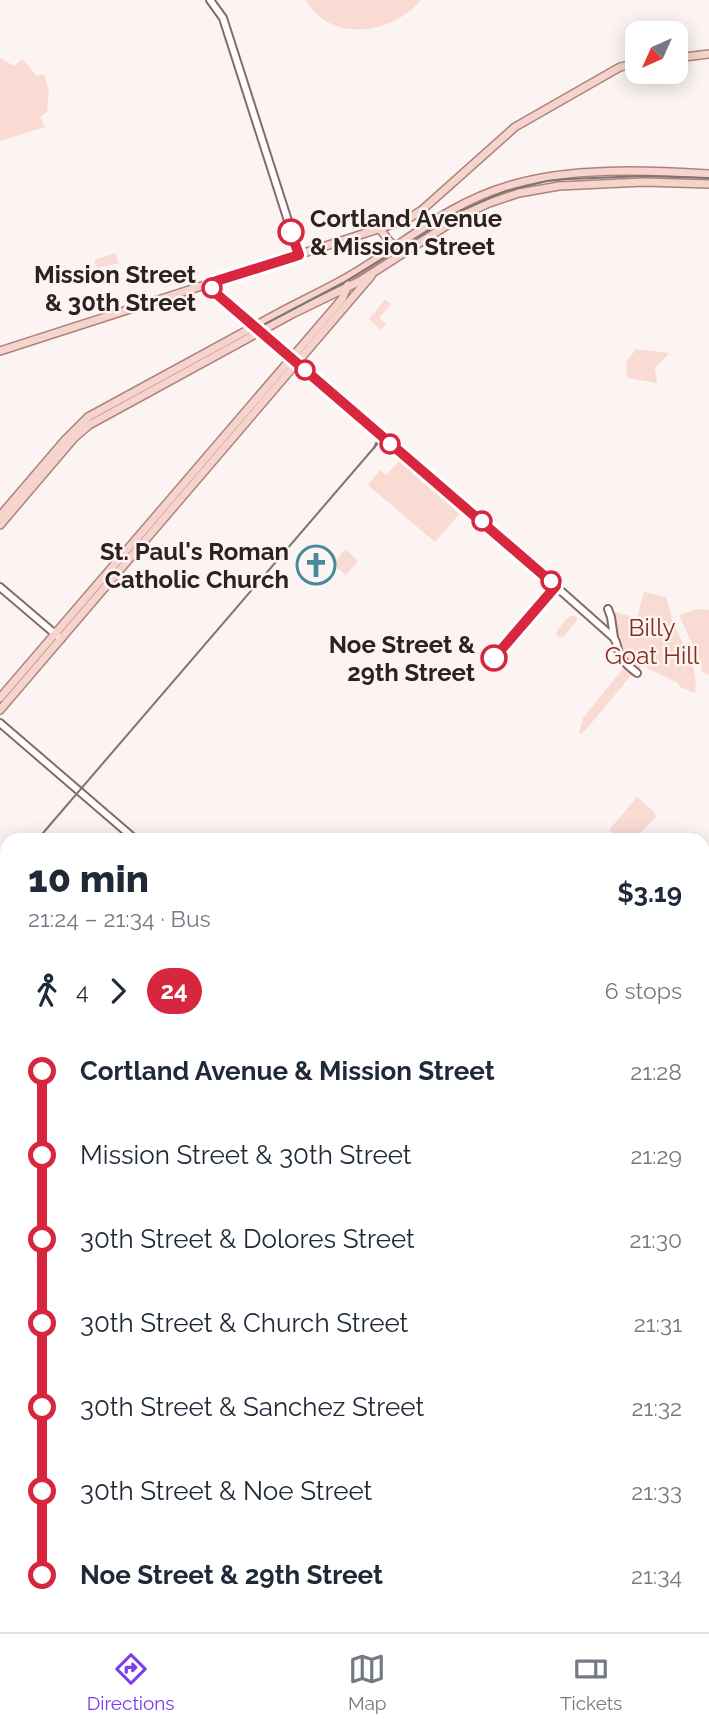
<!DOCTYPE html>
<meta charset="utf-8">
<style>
body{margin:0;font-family:Raleway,sans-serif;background:#f2f2f3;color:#1f2937;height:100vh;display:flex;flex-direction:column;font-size:26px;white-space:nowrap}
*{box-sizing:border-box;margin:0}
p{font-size:23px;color:#747a83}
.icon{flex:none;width:38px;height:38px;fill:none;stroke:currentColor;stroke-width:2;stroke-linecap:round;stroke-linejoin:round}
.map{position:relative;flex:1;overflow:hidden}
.drawer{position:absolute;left:0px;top:833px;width:710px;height:800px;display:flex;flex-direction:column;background:#fff;border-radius:21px 21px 0 0;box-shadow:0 4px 18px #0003}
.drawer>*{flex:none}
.badge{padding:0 14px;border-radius:23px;font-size:24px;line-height:46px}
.needle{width:46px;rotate:225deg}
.fabs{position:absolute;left:625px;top:21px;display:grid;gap:14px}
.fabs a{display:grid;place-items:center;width:63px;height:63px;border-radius:14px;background:#fff;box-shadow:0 4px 18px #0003;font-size:35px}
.map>.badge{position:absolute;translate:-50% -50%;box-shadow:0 0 0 4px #fff}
.legs{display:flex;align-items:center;gap:10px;height:77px;padding:0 28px;font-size:23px}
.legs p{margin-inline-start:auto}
.headline{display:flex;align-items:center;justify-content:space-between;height:119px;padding:0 28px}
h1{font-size:38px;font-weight:800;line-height:52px}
ul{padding:0 28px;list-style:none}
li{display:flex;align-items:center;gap:24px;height:84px;font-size:26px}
li i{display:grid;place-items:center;width:10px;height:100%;margin:0 9px;background:currentColor}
li i::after{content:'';width:18px;height:18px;margin:-9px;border:5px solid;border-radius:50%;background:#fff}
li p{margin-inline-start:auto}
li:first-child i{background:linear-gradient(#0000 50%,currentColor 0)}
li:last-child i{background:linear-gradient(currentColor 50%,#0000 0)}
.tabs{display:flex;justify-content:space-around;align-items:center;height:98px;border-top:2px solid #e0e1e3;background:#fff;font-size:19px;color:#747a83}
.tabs a{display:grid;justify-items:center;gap:4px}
.tabs .selected{color:#7c3aed}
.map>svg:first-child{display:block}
.green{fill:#f9dbd4}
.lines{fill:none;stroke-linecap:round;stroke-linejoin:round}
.minor-casing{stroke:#866a63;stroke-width:10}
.major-casing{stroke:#ac847a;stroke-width:10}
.minor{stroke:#fff;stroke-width:6}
.major{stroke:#f6d4cd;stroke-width:7}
.tram{stroke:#7e7472;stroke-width:2}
.line-1-casing{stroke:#fff;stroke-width:16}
.line-1{stroke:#d7263d;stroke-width:10}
.stop-1-dot{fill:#fff;stroke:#d7263d;stroke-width:3.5}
.labels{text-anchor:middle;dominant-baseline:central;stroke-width:5;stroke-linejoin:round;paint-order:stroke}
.stop-label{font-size:24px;font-weight:bold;fill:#2e221f;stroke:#fbf4f3;text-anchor:end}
.poi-label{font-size:24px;font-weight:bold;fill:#2e221f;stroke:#fbf4f3;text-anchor:end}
.park-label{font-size:24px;fill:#862c1a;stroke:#fbf4f3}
</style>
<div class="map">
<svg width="709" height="1632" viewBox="0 0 709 1632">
<rect width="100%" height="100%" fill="#fbf4f3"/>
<g class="green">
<path d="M306,0H421C393,34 330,44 306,0Z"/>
<polygon points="0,58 14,66 22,59 37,76 44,74 49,91 47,112 40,117 45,127 0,141"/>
<polygon points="115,253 119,263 97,268 94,260"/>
<polygon points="385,299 391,304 379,318 386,324 381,330 369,319 373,313 378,317 374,313"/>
<polygon points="636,349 669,353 655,368 657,383 627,378 626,362"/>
<polygon points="400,460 461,512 435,542 368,485 380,470 386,475"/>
<polygon points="345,549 358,561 346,575 333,564"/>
<path d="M644,592L666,597C668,604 670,611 672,619C681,644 700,665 695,693L680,687L678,683L643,666L638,670C627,662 623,656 621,643L614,638L611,611L637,618Z"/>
<polygon points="698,609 709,610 709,675 702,672 701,663 679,615"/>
<polygon points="573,615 578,619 563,637 558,637 556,633 566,619"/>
<polygon points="625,666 633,673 584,732 579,734 583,718"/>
<polygon points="637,797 655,813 656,817 634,840 608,840 613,834 609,830"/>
<polygon points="709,1580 709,1632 650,1632 652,1626 704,1626 704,1582"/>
</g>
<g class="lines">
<defs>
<g id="minor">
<polyline points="210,0 223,18 299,255"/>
<path d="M210,283L212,290L216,293L517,552L614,638C618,644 617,649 620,655C623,663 631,668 637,673"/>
<polyline points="0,587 61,639"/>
<polyline points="608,609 611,617 614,638"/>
<polyline points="0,723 136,840"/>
<polyline points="0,929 7,935"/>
<polyline points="704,1294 709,1294"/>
<polyline points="0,1410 7,1402"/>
</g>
<g id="major">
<polyline points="676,58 709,54"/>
<polyline points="380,229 389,241 404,253"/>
<polyline points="0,351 406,220 422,210 515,127 620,67 637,63"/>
<path d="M0,516L65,440L88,417C151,383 213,349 275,315C300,301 326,290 351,275C403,245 448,203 508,186C568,167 646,170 709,174"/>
<polyline points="0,525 74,438 89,425 292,314 360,281 463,215 489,203 519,193 559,186 644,182 709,184"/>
<polyline points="0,698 331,312 342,299 348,285"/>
<polyline points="0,710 371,276"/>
<polyline points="704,1108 709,1103"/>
<polyline points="704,1211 709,1214"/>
<polyline points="704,1217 709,1219"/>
<polyline points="704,1375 709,1374"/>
<polyline points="704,1382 709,1380"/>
<polyline points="261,1626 261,1632"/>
<polyline points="267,1626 267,1632"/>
</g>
</defs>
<use href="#minor" class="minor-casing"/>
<use href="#major" class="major-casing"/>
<use href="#minor" class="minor"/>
<use href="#major" class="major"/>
<g class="tram">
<polyline points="374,448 378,439 375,432 265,337 262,330 265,324 343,283 460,211 506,191 547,181 569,179 644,176 709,178"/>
<polyline points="37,840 378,443 383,440 388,442 419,468"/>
<polyline points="0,883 7,875"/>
</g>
</g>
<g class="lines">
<defs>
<polyline id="line-1" points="291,232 299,255 210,283 212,290 556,586 494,658"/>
</defs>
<use href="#line-1" class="line-1-casing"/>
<use href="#line-1" class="line-1"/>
</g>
<defs>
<symbol id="church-ring" viewBox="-11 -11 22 22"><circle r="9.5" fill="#fbf4f3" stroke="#478b9a" stroke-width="1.5"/><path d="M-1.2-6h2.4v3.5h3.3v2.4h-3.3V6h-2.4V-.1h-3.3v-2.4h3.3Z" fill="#478b9a"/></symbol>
</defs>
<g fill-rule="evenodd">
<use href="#church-ring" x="294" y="543" width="44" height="44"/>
</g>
<g class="stop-1-dot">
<circle cx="291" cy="232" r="12"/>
<circle cx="212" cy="288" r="9"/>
<circle cx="305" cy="370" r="9"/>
<circle cx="390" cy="444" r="9"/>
<circle cx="482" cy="521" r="9"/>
<circle cx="551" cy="581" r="9"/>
<circle cx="494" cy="658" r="12"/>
</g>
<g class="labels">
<g class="stop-label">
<text x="310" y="218" text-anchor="start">Cortland Avenue<tspan x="310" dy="28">&amp; Mission Street</tspan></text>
<text x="196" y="274">Mission Street<tspan x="196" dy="28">&amp; 30th Street</tspan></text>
<text x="475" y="644">Noe Street &amp;<tspan x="475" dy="28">29th Street</tspan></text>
</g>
<g class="poi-label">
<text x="289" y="551">St. Paul's Roman<tspan x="289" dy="28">Catholic Church</tspan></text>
</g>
<g class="park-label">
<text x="652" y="627">Billy<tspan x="652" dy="28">Goat Hill</tspan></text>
</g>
</g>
</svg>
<div class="fabs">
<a><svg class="needle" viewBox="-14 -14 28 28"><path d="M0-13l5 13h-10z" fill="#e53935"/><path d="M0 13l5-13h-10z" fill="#747a83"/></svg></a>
</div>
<section class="drawer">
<div class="headline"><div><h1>10 min</h1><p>21:24 – 21:34 · Bus</p></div><b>$3.19</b></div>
<div class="legs"><svg class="icon" aria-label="walk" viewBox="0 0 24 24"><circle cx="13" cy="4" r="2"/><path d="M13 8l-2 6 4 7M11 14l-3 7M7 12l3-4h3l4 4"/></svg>4<svg class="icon" aria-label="forward" viewBox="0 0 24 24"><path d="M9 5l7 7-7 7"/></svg><b class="badge" style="background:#d7263d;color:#fff">24</b><p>6 stops</p></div>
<ul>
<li><i style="color:#d7263d"></i><b>Cortland Avenue &amp; Mission Street</b><p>21:28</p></li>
<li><i style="color:#d7263d"></i><span>Mission Street &amp; 30th Street</span><p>21:29</p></li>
<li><i style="color:#d7263d"></i><span>30th Street &amp; Dolores Street</span><p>21:30</p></li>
<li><i style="color:#d7263d"></i><span>30th Street &amp; Church Street</span><p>21:31</p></li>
<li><i style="color:#d7263d"></i><span>30th Street &amp; Sanchez Street</span><p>21:32</p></li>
<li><i style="color:#d7263d"></i><span>30th Street &amp; Noe Street</span><p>21:33</p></li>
<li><i style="color:#d7263d"></i><b>Noe Street &amp; 29th Street</b><p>21:34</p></li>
</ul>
</section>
</div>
<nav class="tabs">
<a class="selected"><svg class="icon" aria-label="directions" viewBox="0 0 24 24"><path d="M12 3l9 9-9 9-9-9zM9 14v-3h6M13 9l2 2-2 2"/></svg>Directions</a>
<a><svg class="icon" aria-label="map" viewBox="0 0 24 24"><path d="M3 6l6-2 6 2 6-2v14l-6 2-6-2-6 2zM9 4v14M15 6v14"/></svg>Map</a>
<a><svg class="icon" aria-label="tickets" viewBox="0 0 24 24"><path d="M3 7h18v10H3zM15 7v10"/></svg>Tickets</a>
</nav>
